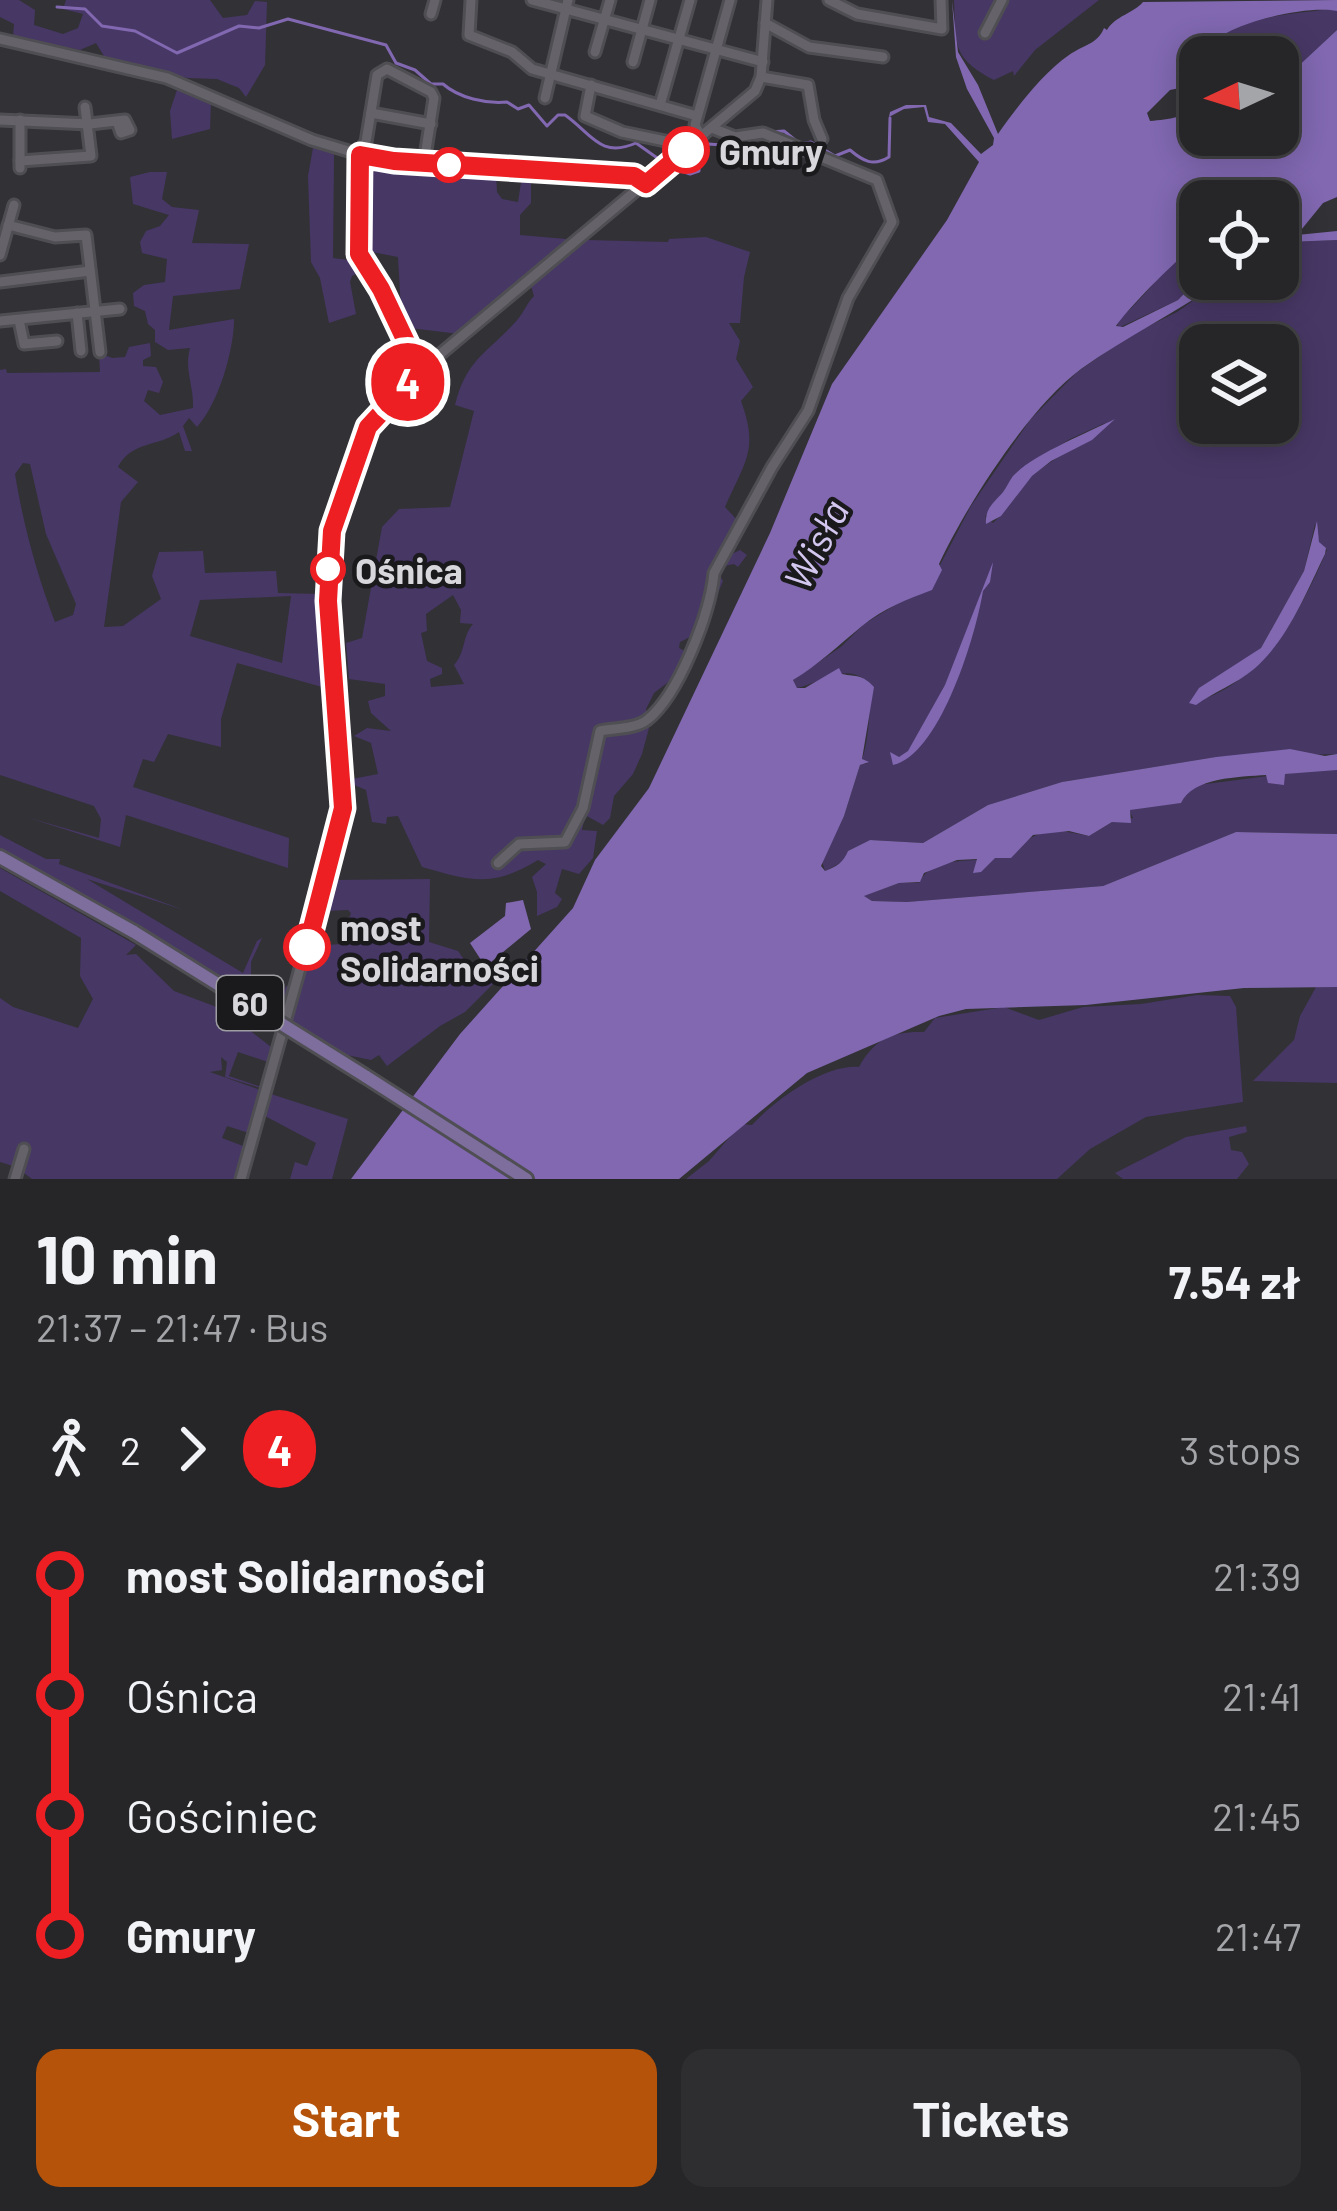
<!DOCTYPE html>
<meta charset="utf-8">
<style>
body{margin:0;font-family:Barlow,sans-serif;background:#2e2d30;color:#f1f3f6;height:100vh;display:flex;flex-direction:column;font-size:45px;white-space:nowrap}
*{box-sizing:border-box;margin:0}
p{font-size:39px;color:#a4a5a8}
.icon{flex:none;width:66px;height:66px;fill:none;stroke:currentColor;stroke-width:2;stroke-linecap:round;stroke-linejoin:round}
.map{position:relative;height:1179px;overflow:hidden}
.sheet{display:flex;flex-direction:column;background:#262528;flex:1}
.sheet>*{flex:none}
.badge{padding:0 24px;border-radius:39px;font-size:42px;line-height:78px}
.needle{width:78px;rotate:266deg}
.controls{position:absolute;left:1179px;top:36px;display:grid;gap:24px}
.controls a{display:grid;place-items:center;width:120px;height:120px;border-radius:24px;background:#262528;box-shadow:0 6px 30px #0003,0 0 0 3px #424245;font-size:60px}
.map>.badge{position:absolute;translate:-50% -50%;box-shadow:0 0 0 6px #fff}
.legs{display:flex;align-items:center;gap:18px;height:132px;padding:0 36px;font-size:39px}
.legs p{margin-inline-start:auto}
.summary{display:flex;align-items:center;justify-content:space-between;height:204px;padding:0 36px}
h1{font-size:66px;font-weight:700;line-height:90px}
.button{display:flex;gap:24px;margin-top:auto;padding:24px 36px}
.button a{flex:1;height:138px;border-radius:24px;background:#b45309;color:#fff;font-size:48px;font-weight:700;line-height:138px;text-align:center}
.button a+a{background:#2e2d30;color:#f1f3f6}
ul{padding:0 36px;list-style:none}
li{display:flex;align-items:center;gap:42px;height:120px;font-size:45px}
li i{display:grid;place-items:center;width:18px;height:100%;margin:0 15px;background:currentColor}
li i::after{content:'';width:30px;height:30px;margin:-15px;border:9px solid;border-radius:50%;background:#262528}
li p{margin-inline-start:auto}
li:first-child i{background:linear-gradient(#0000 50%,currentColor 0)}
li:last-child i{background:linear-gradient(currentColor 50%,#0000 0)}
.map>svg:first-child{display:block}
.green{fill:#473765;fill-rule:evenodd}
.water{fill:#8168b1}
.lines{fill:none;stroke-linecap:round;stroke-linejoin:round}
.stream{stroke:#8168b1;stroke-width:3}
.river{stroke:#8168b1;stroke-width:8}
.minor-casing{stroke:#4f4e53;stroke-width:15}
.major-casing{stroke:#4f4e53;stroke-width:18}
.minor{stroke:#656369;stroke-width:9}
.major{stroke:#7e6e9d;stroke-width:12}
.major-bridge-casing{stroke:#4f4e53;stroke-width:18;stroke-linecap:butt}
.major-bridge{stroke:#7e6e9d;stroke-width:12}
.line-1-casing{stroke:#fff;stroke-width:27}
.line-1{stroke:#ee1f23;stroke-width:18}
.stop-1-dot{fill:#fff;stroke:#ee1f23;stroke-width:6}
.labels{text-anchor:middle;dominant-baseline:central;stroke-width:9;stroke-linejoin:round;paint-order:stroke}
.shield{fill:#1a191c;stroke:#9f9ea2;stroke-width:3}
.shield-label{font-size:33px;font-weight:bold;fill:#d8d7db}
.stop-label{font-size:36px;font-weight:bold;fill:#d8d7db;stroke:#1a191c;text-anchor:start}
.water-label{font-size:39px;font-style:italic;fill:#d3c7ef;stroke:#1a191c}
</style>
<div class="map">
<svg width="1337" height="1179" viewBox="0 0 1337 1179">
<rect width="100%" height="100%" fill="#323136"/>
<g class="green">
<polygon points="0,0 19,0 35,10 34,25 63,34 78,28 83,14 63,9 66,0 210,0 223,18 247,15 255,1 267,2 265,65 246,97 239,88 217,79 187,78 104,56 96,43 80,50 13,37 14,24 0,17"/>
<path d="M954,0H1099L1035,50L1014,76L1013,71L994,80C952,58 956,45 954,0Z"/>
<path d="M1333,9L1337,11V30L1278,85V57H1200C1224,17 1289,14 1333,9Z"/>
<polygon points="178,87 211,101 210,129 172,139 170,111"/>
<polygon points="313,148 334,154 333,258 356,261 362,271 352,276 350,282 356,314 329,323 320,278 311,262 308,176"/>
<polygon points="362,159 380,161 381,165 446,171 448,167 458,169 452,171 496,174 497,192 502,199 518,202 522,176 531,180 531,203 520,215 520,235 566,239 565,247 459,334 402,327 398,257 362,250 361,168 365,163 375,164"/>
<path d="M150,172H167L162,199L172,207L199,210L192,243L249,244L240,289L173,296L169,330L234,319C234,351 218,404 197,427L189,418L183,426L192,451H185L179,432C158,447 131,441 118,467L138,482L121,502L104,627L123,626L161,599L152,576L159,552L203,551L205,573L276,571L278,593L320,594V588H325L335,723L330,725L329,689L237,663L221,719V747L168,734L154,762L143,759L133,787L289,838L288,868L126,815L120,847L26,817L99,838L101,819L94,806L0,775V370L6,369L7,373L100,372L99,353L112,358L125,357L129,347L150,343L151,356L143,360V366L156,367L163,382L159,393L148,390L144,401L160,415L193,408C194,386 184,369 190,348L168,350L155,342V330L148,324L145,311L134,306L133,293L144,285L165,282L167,259L142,253L140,242L146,231L160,226L169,215L133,204L130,177ZM23,463L30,464L46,534L76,604L73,615L55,622C37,575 23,524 15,474ZM291,596L282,663L190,636L200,600Z"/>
<path d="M706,237L750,252L744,277L740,323H729L740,341L736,359L753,387L741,401C759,450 745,461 725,507L738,521L721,554L730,555L740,550L747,555L738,567L734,564L715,568L723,581L718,593L700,608L690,637L680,642L679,648L685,651L671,680L654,693L646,709L649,728L642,754L633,774L614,796L610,818L603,825L585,815L582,830L597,831L593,858L579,874L562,869L555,893L562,899L557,907L537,916V892L532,877L546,864L538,860C492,888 471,881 422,867L398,816L387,817L386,824L372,822L366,790L354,785L352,779L378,774L371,743L354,736L367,728L391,731L371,713L368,701L385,696V684L349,679L346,643L362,638L382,527L399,509L450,507L474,411L455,405C467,357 489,353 518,319C524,312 527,303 534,296L531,286L586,240L668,242L669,239ZM453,595L461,610L460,623L473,624C462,636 466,652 454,665L464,684L431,687L430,679L442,674V668L427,661L421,633L427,631L426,614Z"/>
<path d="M1337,240V754L1216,757L1062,782L988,805L923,843L870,840L848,851L844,861L825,871L822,861L844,816L860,765L868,763L862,760C870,736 868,712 873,687C849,659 825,681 797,688L793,680L842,646L864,624L897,604L939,567L971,506L1030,420L1076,373L1129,336L1177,312L1224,279H1278V248L1288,242ZM1200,345H1278V423H1200ZM1105,423C1080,450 1054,455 1029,479C1015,492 1007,510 993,523L985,517L1018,471L1070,439ZM1315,524L1319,543L1327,550C1301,610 1269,674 1204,699L1220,677L1261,648L1304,571Z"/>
<path d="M1200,243V277L1178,300L1118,328L1117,321C1145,299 1172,255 1200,243Z"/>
<path d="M1324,769L1337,770V834L1236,832L1103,886L907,902L872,901L863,896L899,883H919C934,853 973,865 999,856C1018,849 1030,834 1050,831C1065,830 1075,834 1089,836L1112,822L1133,818L1129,810L1135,807L1180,803L1185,793L1198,785Z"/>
<polygon points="0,835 46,859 60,859 59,864 184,910 87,879 243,973 257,941 262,938 251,962 251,979 282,997 286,986 293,988 284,1021 0,851"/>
<polygon points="0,868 136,945 126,955 136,954 174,991 222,1009 275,1050 268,1077 265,1076 268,1062 238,1052 229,1076 261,1087 265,1079 264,1089 225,1077 227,1062 221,1057 222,1070 210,1072 263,1091 252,1134 227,1126 222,1138 243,1146 247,1136 251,1137 240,1179 32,1179 16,1167 0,1162 0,998 13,1007 78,1028 93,999 80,976 81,938 0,891"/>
<polygon points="430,879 429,942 458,951 479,981 493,980 493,984 465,1012 440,1026 387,1066 379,1055 371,1060 342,1054 290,1019 317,925 314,946 341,944 351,913 348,910 325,911 317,922 330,880"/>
<polygon points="1316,987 1337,987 1337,1083 1253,1081 1294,1040 1300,1016"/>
<path d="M1197,995L1230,996L1236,1007L1243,1102L1146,1117L1090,1149L1057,1179H686L709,1161L741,1124L752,1125C774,1101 824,1064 859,1067C874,1039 893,1031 924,1032L935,1018L1004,1007L1039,1020L1083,1007L1141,1004Z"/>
<polygon points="271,1094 348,1119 332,1179 290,1179 295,1162 307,1166 316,1143 265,1116"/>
<polygon points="1246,1126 1247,1132 1229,1137 1231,1150 1242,1152 1249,1164 1237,1179 1123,1179 1115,1173 1186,1137"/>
</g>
<g class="water">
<path d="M952,0L958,52L978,85L998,134C1017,107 1042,74 1069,55C1083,45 1098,44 1104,28L1107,30C1115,16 1134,13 1143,2L1337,0V11C1306,5 1225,23 1205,49C1198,59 1197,73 1194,85L1170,90L1147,113L1150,121C1170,119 1185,119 1200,101V114L1193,126L1200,128V135H1278V85L1337,30V197L1323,203L1297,235L1337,231V240L1288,242L1278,248V227L1292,220L1297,207L1278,209V201H1200V243C1185,250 1128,308 1116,326L1123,327L1178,300L1200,277L1224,279C1178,312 1127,336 1081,369C1029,407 966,506 939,564L942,570L932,590C908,599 882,609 862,626C839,645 818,665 793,680L797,688H805L839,668L842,674C857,677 862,674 874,687L862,759L869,762L860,765L844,816L821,866L825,871C837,866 843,863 848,851L870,840L923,843L988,805L1062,782L1216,757L1290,749L1325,756L1337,754V770L1285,774L1284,785L1268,783L1266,775C1239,777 1193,777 1181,803L1130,810L1131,823L1112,822L1089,836L1069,831L1033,835L1011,858H995L981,872L973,873L977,859L957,860L924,873L920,882L899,883L864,896L872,901L907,902L1103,886L1236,832L1337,834V987L1244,988L1086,1005L966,1009L939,1016L807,1073L679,1179H351L460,1034L573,908L595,860L649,788L770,533L832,384L947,220L979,162L945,124L928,122L924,107L904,109L889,117L890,112L906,105H926L929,117L951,123L981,154L993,145L994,138L967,89L956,57Z"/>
<path d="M1115,419L1092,440L1051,461L1032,476L1001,516L986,524C985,508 993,504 1003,492C1007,487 1009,481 1013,476C1032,455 1089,432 1115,419Z"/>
<path d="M1317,521L1319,542L1326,548L1325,554C1306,593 1287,641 1254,669C1236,684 1214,692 1196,705L1189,703L1199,688L1261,648L1304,571Z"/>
<path d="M993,562L990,582L983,591C976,635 940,755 893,765L890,752L899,757L908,751L945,685Z"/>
<polygon points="523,900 531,929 491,962 481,960 470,943 505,916 506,903"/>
</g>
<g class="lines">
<g class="stream">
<path d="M57,7L85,9L102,26L135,31L177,53L239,26L259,28L288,19L386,45L396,63L415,70L431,84H443C459,98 486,104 507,102L518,109L529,105L547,126L558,115H565C591,133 600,159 636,143L670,167L690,174L699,171L700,153L708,144L737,146L762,136"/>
<path d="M770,132L784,131L800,144L811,142L835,156L850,150C863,161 873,167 889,157L890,118"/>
</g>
<polyline class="river" points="1278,80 1299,69"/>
<defs>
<g id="minor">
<polyline points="471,0 469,35 512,52 532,69 697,116"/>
<polyline points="532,0 763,62"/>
<polyline points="829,0 857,14 942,29 941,0"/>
<polyline points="431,14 435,0"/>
<polyline points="765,23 809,47 883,57"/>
<polyline points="985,33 1002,0"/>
<polyline points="0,39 167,78 312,140 365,156 634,176 646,184"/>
<polyline points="595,52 610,0"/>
<polyline points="633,62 650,0"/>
<polyline points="761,77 808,85 814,120 822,139"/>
<polyline points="591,85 585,116 622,132 675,143 686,151"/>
<polyline points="545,98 568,0"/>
<polyline points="660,105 690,0"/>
<polyline points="371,113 431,124"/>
<polyline points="0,120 90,124 125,120 130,130 121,133 118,124"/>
<polyline points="701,137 695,125 730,0"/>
<polyline points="357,154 366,142 377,75 387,69 431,92 434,98 424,163"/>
<polyline points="360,155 359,254 385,297 420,371"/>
<polyline points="20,161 91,156 85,107"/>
<polyline points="20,168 20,120"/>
<polyline points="8,225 55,237 86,235 100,352"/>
<polyline points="0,255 14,205"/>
<polyline points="0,282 90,271"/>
<polyline points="77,313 81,351"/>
<polyline points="19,320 24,344 57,341"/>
<polyline points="0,321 120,309"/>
<path d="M498,863L519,844L565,842L583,808L600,731C614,728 635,729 647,720C679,695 710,613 714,573L772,467L808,411L848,298L892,222L877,180L763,133L735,137L712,128"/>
<polyline points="15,1179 24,1149"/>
<polyline points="241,1179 343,815 328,612 329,550 334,521 367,430 420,371 755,91 761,77 767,0"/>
</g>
<g id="major">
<polyline points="0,857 134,932"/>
<polyline points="365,1076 526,1179"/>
</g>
</defs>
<use href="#minor" class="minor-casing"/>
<use href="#major" class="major-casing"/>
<use href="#minor" class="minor"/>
<use href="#major" class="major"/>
<defs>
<polyline id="major-bridge" points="134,932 365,1076"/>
</defs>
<use href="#major-bridge" class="major-bridge-casing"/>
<use href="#major-bridge" class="major-bridge"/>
</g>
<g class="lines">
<defs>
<polyline id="line-1" points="307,947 343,808 328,601 332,531 368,427 420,371 381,289 359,254 360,155 394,161 634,176 646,184 686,150"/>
</defs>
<use href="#line-1" class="line-1-casing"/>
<use href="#line-1" class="line-1"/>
</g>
<g class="stop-1-dot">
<circle cx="686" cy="150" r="21"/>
<circle cx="449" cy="165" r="15"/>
<circle cx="328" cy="569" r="15"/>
<circle cx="307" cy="947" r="21"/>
</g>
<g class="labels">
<rect class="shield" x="217" y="976" width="66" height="54" rx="9"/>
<g class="shield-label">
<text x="250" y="1003">60</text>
</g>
<g class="stop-label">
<text x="719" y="150">Gmury</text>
<text x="355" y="569">Ośnica</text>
<text x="340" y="926">most<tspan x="340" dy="41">Solidarności</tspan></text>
</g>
<g class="water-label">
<text transform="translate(815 544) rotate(-63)">Wisła</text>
</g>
</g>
</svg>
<div class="controls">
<a><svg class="needle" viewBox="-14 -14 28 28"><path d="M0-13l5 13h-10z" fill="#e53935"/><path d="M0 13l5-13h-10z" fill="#a4a5a8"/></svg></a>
<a><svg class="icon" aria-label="locate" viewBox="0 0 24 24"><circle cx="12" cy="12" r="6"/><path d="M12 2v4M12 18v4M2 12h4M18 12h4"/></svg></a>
<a><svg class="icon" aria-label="layers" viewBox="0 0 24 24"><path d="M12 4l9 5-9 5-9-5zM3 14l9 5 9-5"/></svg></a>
</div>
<b class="badge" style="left:408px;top:382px;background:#ee1f23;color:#fff">4</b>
</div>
<section class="sheet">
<div class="summary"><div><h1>10 min</h1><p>21:37 – 21:47 · Bus</p></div><b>7.54 zł</b></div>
<div class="legs"><svg class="icon" aria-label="walk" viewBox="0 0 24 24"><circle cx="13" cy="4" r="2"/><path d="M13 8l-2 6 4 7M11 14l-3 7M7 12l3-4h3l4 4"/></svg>2<svg class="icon" aria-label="forward" viewBox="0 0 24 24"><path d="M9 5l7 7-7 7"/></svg><b class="badge" style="background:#ee1f23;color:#fff">4</b><p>3 stops</p></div>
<ul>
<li><i style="color:#ee1f23"></i><b>most Solidarności</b><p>21:39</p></li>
<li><i style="color:#ee1f23"></i><span>Ośnica</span><p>21:41</p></li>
<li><i style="color:#ee1f23"></i><span>Gościniec</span><p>21:45</p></li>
<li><i style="color:#ee1f23"></i><b>Gmury</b><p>21:47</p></li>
</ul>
<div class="button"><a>Start</a><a>Tickets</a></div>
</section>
